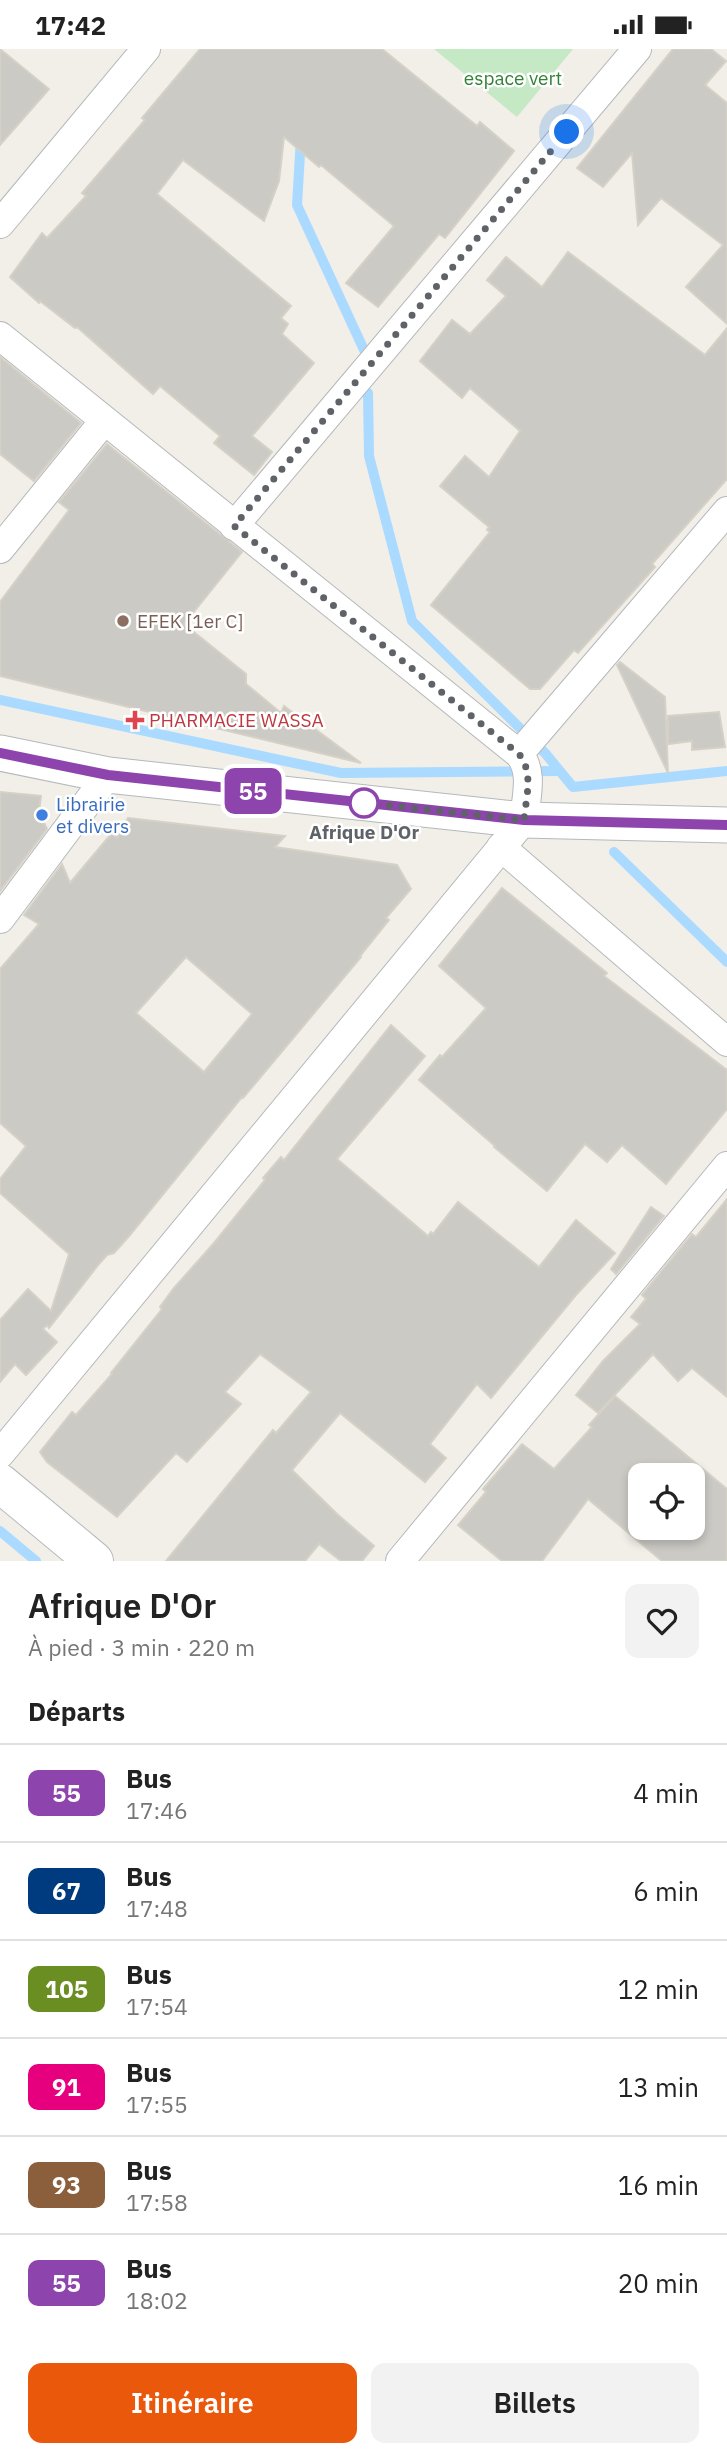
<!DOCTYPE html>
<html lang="fr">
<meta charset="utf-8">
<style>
body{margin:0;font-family:"IBM Plex Sans",sans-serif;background:#f2f2f2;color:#222;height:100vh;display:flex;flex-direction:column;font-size:26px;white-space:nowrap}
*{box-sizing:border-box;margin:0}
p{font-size:23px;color:#767676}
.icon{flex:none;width:38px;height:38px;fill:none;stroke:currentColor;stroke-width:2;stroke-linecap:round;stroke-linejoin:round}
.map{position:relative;height:1512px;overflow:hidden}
.side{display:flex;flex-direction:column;background:#fff;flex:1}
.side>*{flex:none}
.badge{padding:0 14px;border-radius:10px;font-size:24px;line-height:46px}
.buttons{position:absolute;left:628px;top:1414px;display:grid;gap:14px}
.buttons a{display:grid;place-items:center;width:77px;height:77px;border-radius:14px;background:#fff;box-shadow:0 4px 10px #0003;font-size:35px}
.you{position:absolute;width:35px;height:35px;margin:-18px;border:5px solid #fff;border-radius:50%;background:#1a73e8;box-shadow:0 0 0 10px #1a73e833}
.map>.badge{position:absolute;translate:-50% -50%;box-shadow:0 0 0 4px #fff}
h2{padding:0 28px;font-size:26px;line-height:63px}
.round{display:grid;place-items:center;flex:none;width:74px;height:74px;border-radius:14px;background:#f2f2f2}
.headline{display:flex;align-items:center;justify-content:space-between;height:119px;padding:0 28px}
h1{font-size:33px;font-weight:600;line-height:52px}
.button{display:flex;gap:14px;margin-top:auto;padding:14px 28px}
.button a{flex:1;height:80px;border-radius:14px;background:#ea580c;color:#fff;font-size:28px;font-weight:600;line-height:80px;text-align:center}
.button a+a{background:#f2f2f2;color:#222}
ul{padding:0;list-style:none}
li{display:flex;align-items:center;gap:21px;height:98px;padding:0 28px;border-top:2px solid #e0e0e0}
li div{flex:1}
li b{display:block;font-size:26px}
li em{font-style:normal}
li .badge{min-width:77px;font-weight:700;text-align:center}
.status{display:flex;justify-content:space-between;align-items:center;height:49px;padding:0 35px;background:#fff;direction:ltr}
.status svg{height:19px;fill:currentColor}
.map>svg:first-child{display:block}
.green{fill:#c5e8c5}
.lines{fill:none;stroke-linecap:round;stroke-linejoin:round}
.stream{stroke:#aadaff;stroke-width:10}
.building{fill:#cccac5;stroke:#d6d1c6;stroke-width:2;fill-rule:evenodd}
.minor-casing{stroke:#b5b8bc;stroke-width:30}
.tertiary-casing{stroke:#b5b8bc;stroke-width:37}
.secondary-casing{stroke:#b6babf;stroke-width:40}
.minor{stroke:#fff;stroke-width:28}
.tertiary{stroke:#fff;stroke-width:35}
.secondary{stroke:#fff;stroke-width:38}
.line-casing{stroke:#fff;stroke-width:16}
.line{stroke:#8e44ad;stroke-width:10}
.walk{stroke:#5f6368;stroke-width:7;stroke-dasharray:0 12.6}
.education-dot{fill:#8d6e63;stroke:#fff;stroke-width:2.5}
.health-dot{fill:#e0444e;stroke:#fff;stroke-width:2.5}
.stop-dot{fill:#fff;stroke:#8e44ad;stroke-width:3.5}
.shop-dot{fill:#3f7fe0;stroke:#fff;stroke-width:2.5}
.labels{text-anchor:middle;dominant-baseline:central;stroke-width:5;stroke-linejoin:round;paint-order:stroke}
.park-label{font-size:19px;fill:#348238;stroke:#fff}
.education-label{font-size:19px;fill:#785e54;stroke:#fff;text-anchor:start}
.health-label{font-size:19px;fill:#be3a42;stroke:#fff;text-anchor:start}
.shop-label{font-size:19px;fill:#366cbe;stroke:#fff;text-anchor:start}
.stop-label{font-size:19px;font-weight:bold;fill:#5f6368;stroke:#fff}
</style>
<div class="status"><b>17:42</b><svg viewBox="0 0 49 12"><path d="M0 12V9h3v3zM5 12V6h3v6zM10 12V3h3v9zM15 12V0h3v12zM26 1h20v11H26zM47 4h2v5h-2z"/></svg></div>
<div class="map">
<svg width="727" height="1512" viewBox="0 0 727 1512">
<rect width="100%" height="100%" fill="#f1efe8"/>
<polygon class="green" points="434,0 573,0 517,68"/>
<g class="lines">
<g class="stream">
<polyline points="301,88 297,156 364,301"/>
<polyline points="368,344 369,407 412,572 545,704 573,738 727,722"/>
<polyline points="0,651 341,724 559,722"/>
<polyline points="614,803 727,913"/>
<polyline points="0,1482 36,1512"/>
</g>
</g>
<g class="building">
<polygon points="0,0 49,40 0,96"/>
<polygon points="200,0 382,0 477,77 480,73 514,102 445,189 439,185 378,258 346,234 394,177 321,116 319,118 284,88 279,132 264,172 183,111 157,145 291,257 281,269 288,275 282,285 314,314 252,387 272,403 254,426 214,394 220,387 160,337 153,345 77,278 75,279 40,252 39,254 10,228 42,184 47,189 86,147 82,144 145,71 142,69"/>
<polygon points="673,0 711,0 726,12 705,36 727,54 727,275 686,238 723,196 661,149 638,176 632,104 603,138 577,119"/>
<polygon points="568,203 705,306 727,279 727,430 652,515 655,518 578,604 574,601 540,640 530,640 431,556 490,483 487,481 489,478 440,437 465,407 489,428 520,382 470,339 462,349 420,312 452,271 470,285 506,247 487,231 506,208 542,238"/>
<polygon points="0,308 81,374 34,432 0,405"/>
<polygon points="107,395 242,503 184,575 246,625 246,635 281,664 284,657 361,714 0,627 0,553 69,461 59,453"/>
<polygon points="620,613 665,648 668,724 617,616"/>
<polygon points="719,663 725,698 692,701 692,692 668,695 668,667"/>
<polygon points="0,743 41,747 39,763 47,780 0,842"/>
<path d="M128,769L285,787L275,798L397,816L411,840L386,869L389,871L360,907L361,908L243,1049L242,1048L130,1186L114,1204L107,1206L99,1215L49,1279L47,1276L43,1280L57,1293L26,1326L15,1315L0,1333V1271L28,1240L51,1262L69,1205L0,1144V1130L26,1097L0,1074V920L39,875L24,866L62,815L70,834L112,784L117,788ZM186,908L252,965L204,1023L136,964Z"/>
<polygon points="502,839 607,924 604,927 727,1021 727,1060 666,1135 622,1096 607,1113 585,1095 547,1142 494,1098 495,1097 419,1031 440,1006 442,1008 486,959 439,917"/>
<polygon points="391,976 425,1007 337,1110 428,1187 431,1183 433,1185 458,1153 539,1218 576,1171 615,1204 576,1246 491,1349 477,1335 430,1395 446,1409 425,1433 340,1364 292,1421 337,1465 374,1497 362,1512 341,1512 319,1495 305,1512 166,1512 273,1381 276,1384 311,1343 260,1305 225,1343 241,1355 187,1413 176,1404 117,1468 47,1413 40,1403 72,1363 76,1366 112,1325 111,1324 162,1260 160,1258 174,1239 214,1194 265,1131 263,1129 281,1108 284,1111"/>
<polygon points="727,1150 727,1348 692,1319 678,1332 653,1305 598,1364 576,1346 603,1312 640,1275 631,1268 646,1250 642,1246 692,1185 696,1188"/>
<polygon points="651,1158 664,1167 616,1225 611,1220"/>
<path d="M615,1347L727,1440V1512H662L588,1450L542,1512H502L458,1476L486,1443L483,1440L522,1395L554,1420L592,1378L589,1376ZM640,1426H693V1479H640Z"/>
</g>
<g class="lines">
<defs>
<g id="minor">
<polyline points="0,175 146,0"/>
<path d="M0,287L519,705C534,723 526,748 524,771L0,1405"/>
<polyline points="234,477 637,0"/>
<polyline points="0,500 104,372"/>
<polyline points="519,705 727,462"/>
<polyline points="501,798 727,993"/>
<polyline points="0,870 108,726"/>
<polyline points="400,1512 727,1117"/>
</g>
<polyline id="tertiary" points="0,704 108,726 524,771 727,776"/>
<polyline id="secondary" points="0,1434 94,1512"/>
</defs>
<use href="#minor" class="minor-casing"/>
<use href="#tertiary" class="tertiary-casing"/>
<use href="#secondary" class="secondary-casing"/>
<use href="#minor" class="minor"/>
<use href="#tertiary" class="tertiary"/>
<use href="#secondary" class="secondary"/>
</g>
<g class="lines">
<defs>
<polyline id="line" points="0,704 108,726 524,771 727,776"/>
</defs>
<use href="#line" class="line-casing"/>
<use href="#line" class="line"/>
<path class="walk" d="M364,754L358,753L524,771C526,748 534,724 519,705L234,477L567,83"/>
</g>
<circle class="education-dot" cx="123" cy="572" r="7"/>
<path class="health-dot" d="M131.5 660.5h7v7h7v7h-7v7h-7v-7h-7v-7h7z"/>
<circle class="stop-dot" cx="364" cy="754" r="14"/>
<circle class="shop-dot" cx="42" cy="766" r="7"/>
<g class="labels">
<g class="park-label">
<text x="513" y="29">espace vert</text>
</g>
<g class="education-label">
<text x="137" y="572">EFEK [1er C]</text>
</g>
<g class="health-label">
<text x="149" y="671">PHARMACIE WASSA</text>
</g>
<g class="shop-label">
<text x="56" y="755">Librairie<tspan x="56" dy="22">et divers</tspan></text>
</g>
<g class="stop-label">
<text x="364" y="783">Afrique D'Or</text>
</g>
</g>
</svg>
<div class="buttons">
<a><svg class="icon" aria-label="locate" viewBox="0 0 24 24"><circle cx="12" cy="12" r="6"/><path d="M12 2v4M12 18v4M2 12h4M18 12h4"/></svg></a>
</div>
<div class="you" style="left:567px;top:83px"></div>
<b class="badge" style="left:253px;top:742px;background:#8e44ad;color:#fff">55</b>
</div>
<section class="side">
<div class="headline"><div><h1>Afrique D'Or</h1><p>À pied · 3 min · 220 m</p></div><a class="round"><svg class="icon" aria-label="heart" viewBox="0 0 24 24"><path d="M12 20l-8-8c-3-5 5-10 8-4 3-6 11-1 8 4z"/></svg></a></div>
<h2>Départs</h2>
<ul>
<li><span class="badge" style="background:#8e44ad;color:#fff">55</span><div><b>Bus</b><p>17:46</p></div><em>4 min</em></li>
<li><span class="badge" style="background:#003b80;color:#fff">67</span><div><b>Bus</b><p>17:48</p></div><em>6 min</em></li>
<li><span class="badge" style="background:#6b8e23;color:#fff">105</span><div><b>Bus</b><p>17:54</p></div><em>12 min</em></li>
<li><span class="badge" style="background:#e6007e;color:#fff">91</span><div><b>Bus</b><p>17:55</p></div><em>13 min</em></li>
<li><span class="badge" style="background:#8b5e3c;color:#fff">93</span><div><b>Bus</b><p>17:58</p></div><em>16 min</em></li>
<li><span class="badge" style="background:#8e44ad;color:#fff">55</span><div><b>Bus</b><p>18:02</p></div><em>20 min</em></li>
</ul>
<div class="button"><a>Itinéraire</a><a>Billets</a></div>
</section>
